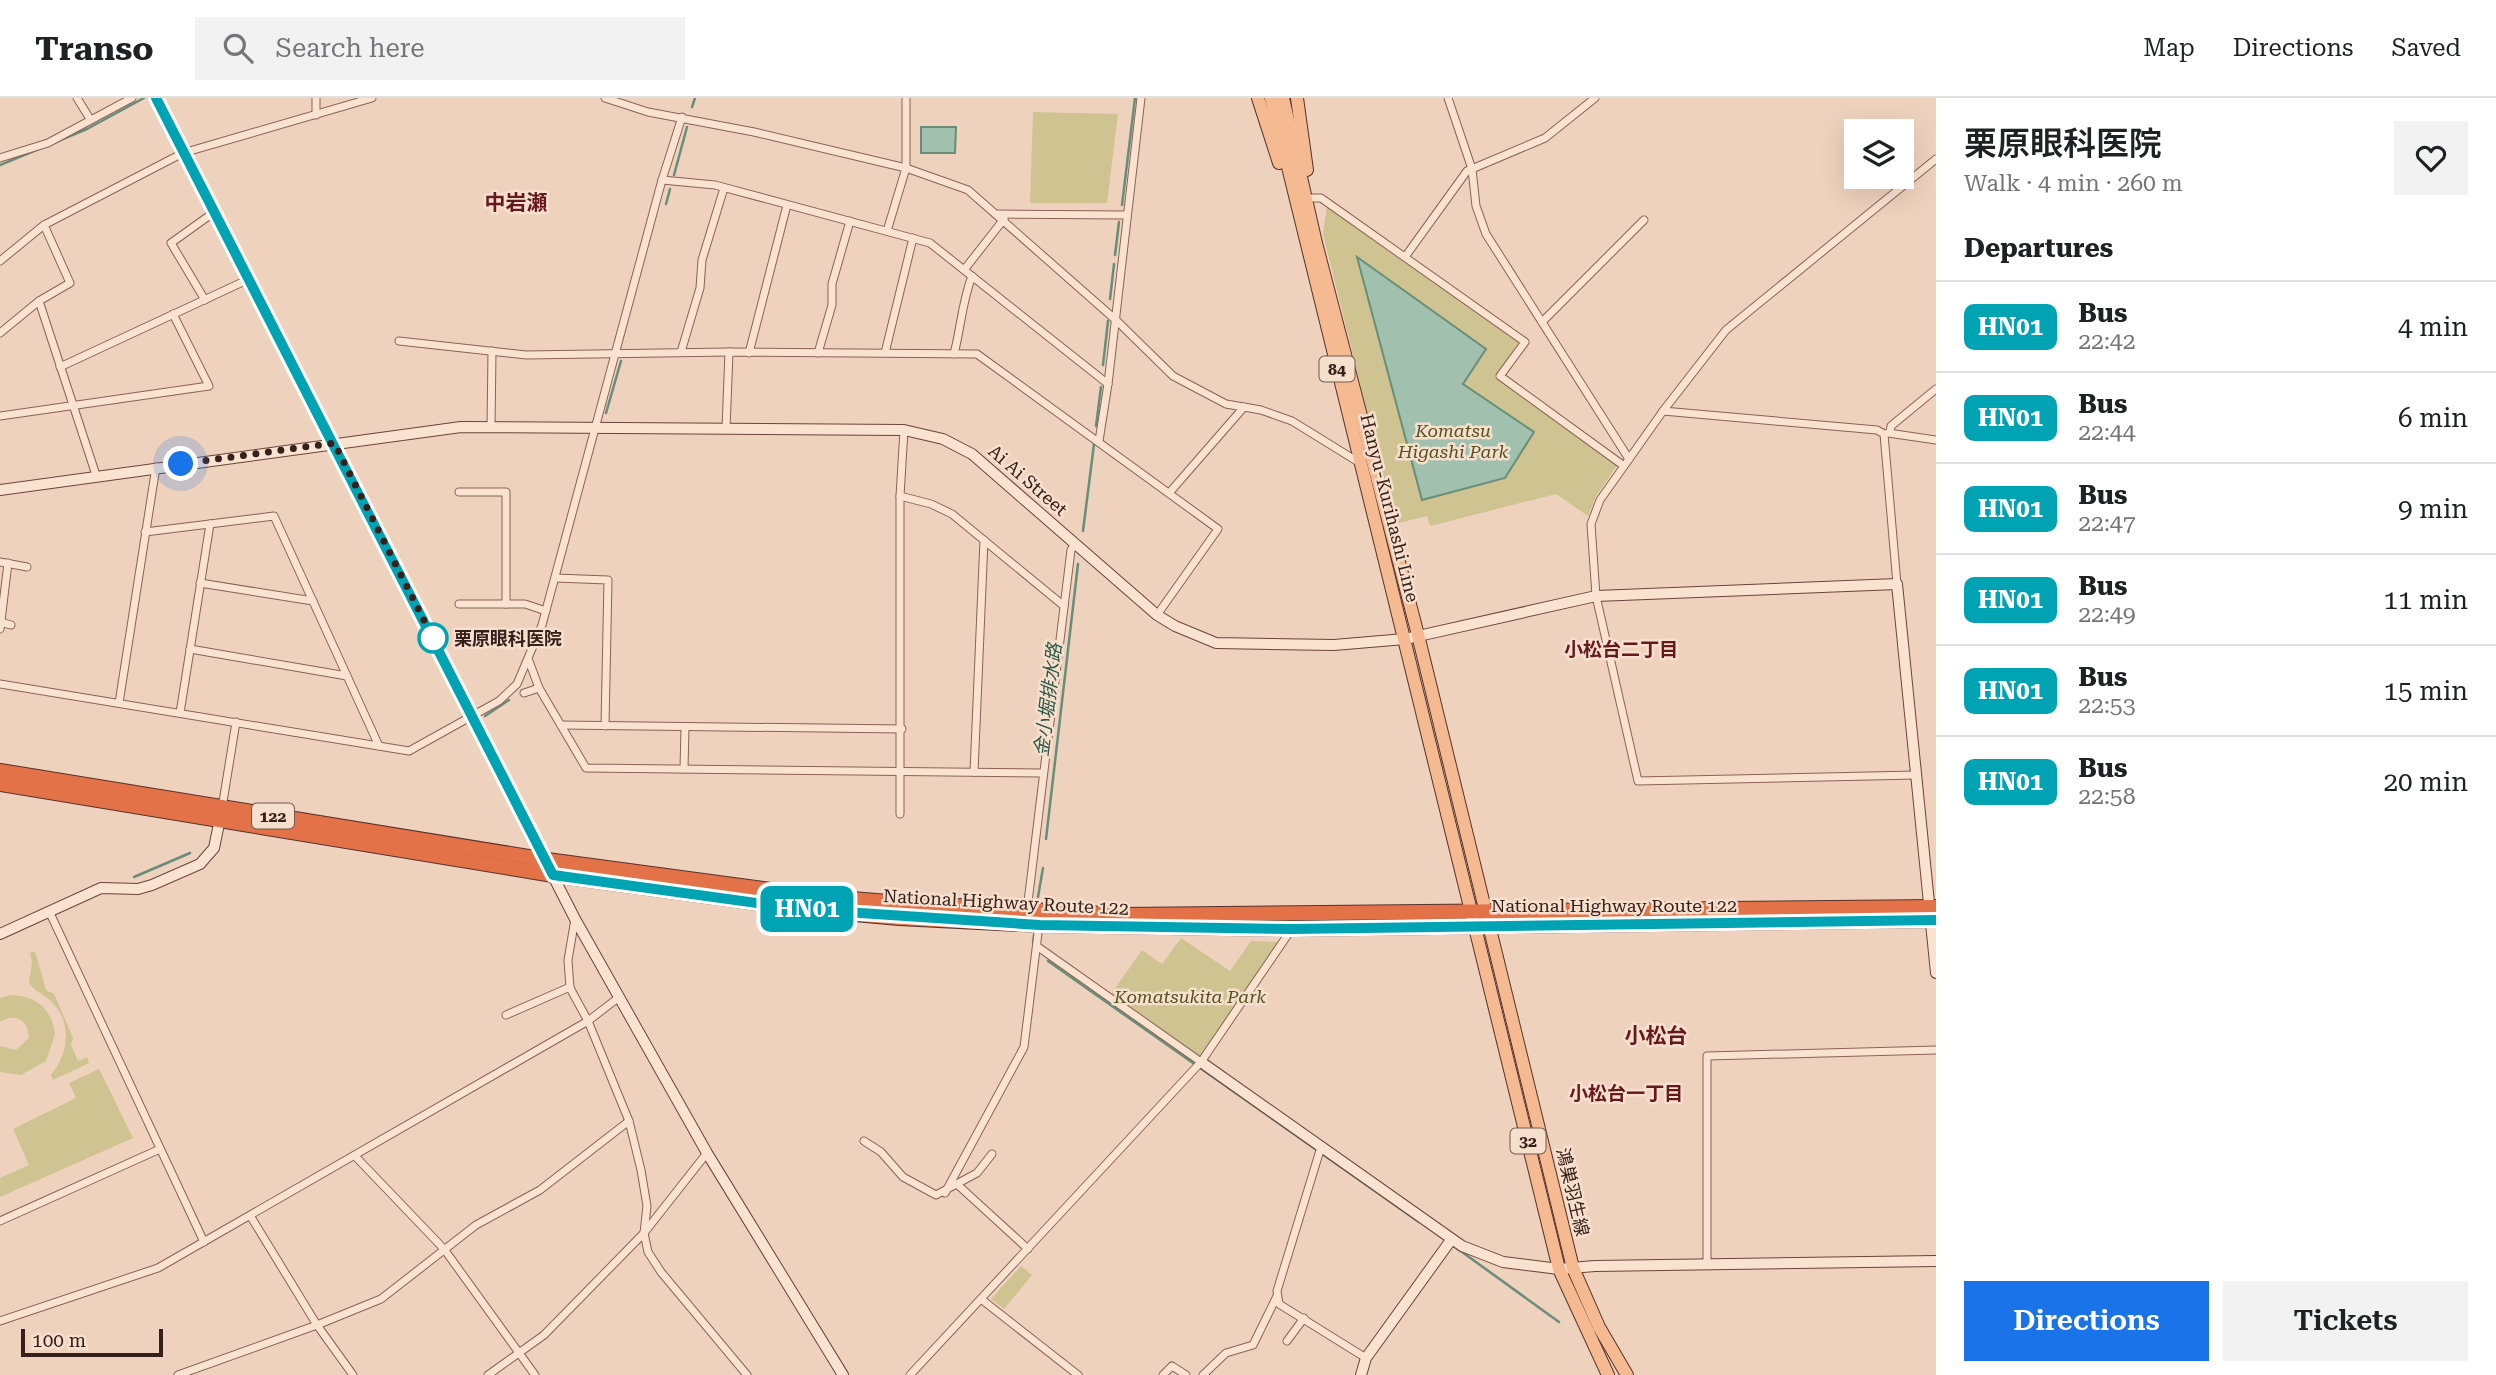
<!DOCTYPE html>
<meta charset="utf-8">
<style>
body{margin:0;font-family:"Roboto Serif","Noto Sans JP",serif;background:#f2f2f2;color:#202124;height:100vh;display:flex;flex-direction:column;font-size:26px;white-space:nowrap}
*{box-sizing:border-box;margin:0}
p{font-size:23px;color:#757577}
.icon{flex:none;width:38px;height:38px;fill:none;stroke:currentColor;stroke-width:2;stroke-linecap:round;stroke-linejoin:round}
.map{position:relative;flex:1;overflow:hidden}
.drawer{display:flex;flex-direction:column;background:#fff;width:560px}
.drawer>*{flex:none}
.badge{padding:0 14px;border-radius:10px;font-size:24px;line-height:46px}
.fabs{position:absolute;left:1844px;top:21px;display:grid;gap:14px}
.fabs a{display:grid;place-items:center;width:70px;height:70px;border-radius:0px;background:#fff;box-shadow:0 7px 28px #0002;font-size:35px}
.scale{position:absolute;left:21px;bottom:18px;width:142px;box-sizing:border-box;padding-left:7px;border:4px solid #37201b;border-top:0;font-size:19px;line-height:24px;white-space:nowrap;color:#37201b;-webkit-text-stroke:5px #f7dfcd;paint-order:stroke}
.you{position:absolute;width:35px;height:35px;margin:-18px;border:5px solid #fff;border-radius:50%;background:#1a73e8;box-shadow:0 0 0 10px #1a73e833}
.map>.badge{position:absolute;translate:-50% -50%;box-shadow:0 0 0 4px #fff}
h2{padding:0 28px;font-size:26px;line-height:63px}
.round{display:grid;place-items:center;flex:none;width:74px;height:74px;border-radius:0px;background:#f2f2f2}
.head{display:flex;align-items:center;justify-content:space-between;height:119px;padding:0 28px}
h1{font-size:33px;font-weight:600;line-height:52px}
.primary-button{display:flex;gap:14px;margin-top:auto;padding:14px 28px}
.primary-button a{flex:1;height:80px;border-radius:0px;background:#1a73e8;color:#fff;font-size:28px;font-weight:600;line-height:80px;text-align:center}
.primary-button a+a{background:#f2f2f2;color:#202124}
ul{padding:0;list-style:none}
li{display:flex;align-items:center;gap:21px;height:91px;padding:0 28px;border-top:2px solid #e0e0e0}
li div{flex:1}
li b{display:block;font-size:26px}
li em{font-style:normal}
li .badge{min-width:77px;font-weight:700;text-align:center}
header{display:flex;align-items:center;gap:42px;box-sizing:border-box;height:98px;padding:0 35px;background:#fff;border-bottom:2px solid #e0e0e0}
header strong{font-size:33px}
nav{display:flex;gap:38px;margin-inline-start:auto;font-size:24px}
.search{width:490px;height:63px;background:#f2f2f2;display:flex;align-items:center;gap:18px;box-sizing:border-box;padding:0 24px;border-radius:0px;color:#757577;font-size:26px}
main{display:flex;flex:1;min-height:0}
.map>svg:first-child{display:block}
.green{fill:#cec391}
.water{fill:#a1c1ae;stroke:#688e7a;stroke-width:2}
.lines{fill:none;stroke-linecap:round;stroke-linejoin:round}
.stream{stroke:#688e7a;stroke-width:2.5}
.street-casing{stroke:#886256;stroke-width:9}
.secondary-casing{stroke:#6a4339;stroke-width:12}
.primary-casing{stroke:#55322b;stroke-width:14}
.highway-casing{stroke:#55322b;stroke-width:16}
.street{stroke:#fae2d1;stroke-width:7}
.secondary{stroke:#fae2d1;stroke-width:10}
.primary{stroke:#f5ba92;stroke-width:12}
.highway{stroke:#e47249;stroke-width:14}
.line-casing{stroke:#fff;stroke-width:16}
.line{stroke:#00a3b4;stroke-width:10}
.walk{stroke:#37201b;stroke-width:7;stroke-dasharray:0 12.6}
.stop-dot{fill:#fff;stroke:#00a3b4;stroke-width:3.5}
.labels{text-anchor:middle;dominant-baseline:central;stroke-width:5;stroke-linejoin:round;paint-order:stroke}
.shield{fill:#f7dfcd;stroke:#715950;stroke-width:2}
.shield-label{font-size:16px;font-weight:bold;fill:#37201b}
.park-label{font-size:18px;font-style:italic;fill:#545221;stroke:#f7dfcd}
.street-label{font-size:18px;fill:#37201b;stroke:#f7dfcd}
.stop-label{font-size:18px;font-weight:bold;fill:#37201b;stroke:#f7dfcd;text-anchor:start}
.neighbourhood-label{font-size:19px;font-weight:bold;fill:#65191f;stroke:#f7dfcd}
.water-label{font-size:19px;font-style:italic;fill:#2a5747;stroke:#f7dfcd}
.quarter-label{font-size:21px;font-weight:bold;fill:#65191f;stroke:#f7dfcd}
</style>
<header>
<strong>Transo</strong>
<div class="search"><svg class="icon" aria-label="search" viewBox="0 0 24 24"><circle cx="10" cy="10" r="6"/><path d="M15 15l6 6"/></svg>Search here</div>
<nav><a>Map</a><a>Directions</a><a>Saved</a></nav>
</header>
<main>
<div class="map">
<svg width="1936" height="1277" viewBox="0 0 1936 1277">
<rect width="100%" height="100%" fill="#efd2bd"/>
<g class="green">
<polygon points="1033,14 1118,16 1107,105 1030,105"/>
<polygon points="1327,109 1518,245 1495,279 1618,366 1596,398 1588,418 1556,396 1430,428 1427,418 1395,426 1323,136"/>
<polygon points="1181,840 1230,873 1251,843 1282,844 1200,958 1111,896 1142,852 1162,866"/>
<path d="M35,853L46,892L54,896L73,940L71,947L78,963L87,959L89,965L53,982L51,977C69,956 73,923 50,902C42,895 33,893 29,884L32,864L30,855Z"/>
<path d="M10,897C36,897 52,911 55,936L46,963L21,977L0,974V948L16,952L29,940C28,922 16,914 0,924V900Z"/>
<polygon points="99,971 133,1040 0,1099 0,1080 29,1067 13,1031 76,1000 69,985"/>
<polygon points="1021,1168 1032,1177 1004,1211 991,1201"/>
</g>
<g class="water">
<polygon points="921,29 956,29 955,55 921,55"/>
<polygon points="1357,159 1486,251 1463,286 1534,334 1505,380 1422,402"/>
</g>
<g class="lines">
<g class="stream">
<polyline points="692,9 695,0"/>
<polyline points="0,67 87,31 144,0"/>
<polyline points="674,77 687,29"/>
<polyline points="666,106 670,91"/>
<polyline points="1122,107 1135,0"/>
<polyline points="1115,157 1119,124"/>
<polyline points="1110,201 1114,166"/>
<polyline points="1103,267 1108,223"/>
<polyline points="606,315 621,263"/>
<polyline points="1096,328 1101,289"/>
<polyline points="1083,433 1094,346"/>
<polyline points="485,618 509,602"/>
<polyline points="1046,741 1078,466"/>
<polyline points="134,779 190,755"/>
<polyline points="1038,799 1043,770"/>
<polyline points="1033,846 1034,837"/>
<polyline points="1048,863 1419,1124"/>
<polyline points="1451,1146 1559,1224"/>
</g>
<defs>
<g id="street">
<polyline points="77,0 90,21"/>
<polyline points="316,0 316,17"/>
<polyline points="605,0 648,14 754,34 906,70 968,92 1117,223 1173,278 1226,306 1261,312 1292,323 1360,365"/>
<polyline points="1448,0 1472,71 1476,108 1486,136 1629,361"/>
<polyline points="0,60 48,45 132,0"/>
<polyline points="662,82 715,87 930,145 1108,286 1099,343"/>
<polyline points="1311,100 1321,100 1525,244 1500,278 1624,368"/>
<polyline points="998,116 1126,117"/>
<polyline points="44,127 70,185 39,203 96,377"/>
<polyline points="887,133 906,70 906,0"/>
<polyline points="1405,159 1467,73 1545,40 1595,0"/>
<polyline points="0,163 44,127 183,55 372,0"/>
<polyline points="964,172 1004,121"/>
<polyline points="205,202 171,145 213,115"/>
<polyline points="1542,224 1644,122"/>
<polyline points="0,235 39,203"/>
<polyline points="399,243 526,257 729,254"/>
<polyline points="681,254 700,190 702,162 724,90"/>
<polyline points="749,255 787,107"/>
<polyline points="818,255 832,207 832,186 850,123"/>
<polyline points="885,255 913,140"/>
<path d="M954,256C961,229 962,204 972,178"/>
<polyline points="60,269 247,182"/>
<polyline points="1108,286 1141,0"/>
<polyline points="1663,313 1726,232 1936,61"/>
<polyline points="0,318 209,288 173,216"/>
<polyline points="491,330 492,253"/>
<polyline points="726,331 729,254 977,256 1218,431 1157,517"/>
<polyline points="1890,334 1891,328 1936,291"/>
<polyline points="1888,335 1936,342"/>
<polyline points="1170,394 1244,309"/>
<polyline points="900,398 931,406 952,416 1064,508"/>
<polyline points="145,434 274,418 379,648"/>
<polyline points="0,464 27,469"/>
<polyline points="555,480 608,482 605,628"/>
<polyline points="200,485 313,503"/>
<polyline points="1897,486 1884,336 1877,332 1663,313 1600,402 1591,426 1596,498 1638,683 1916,677"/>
<polyline points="459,506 506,506 506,394 459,394"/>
<polyline points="506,506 525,506 546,513"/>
<polyline points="0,524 11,527"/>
<polyline points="0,531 8,465"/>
<polyline points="190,551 347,578"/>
<polyline points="529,563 539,590"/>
<polyline points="0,586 409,653 499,603 517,586 542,527 662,82 682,19"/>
<polyline points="524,595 539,590 586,670 1042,675"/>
<polyline points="119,605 156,369"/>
<polyline points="180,615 210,426"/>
<polyline points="561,627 902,631"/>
<polyline points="684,671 685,629"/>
<polyline points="974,674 984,442"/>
<polyline points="222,710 236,624"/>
<polyline points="900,716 900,398 904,332"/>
<polyline points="1027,812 1071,452 1075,446"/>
<polyline points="49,813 204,1144"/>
<polyline points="575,821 568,862 570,890 588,923 629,1023 641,1072 647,1108 644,1135 648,1154 661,1174 747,1277"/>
<polyline points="1038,849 1201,964"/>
<polyline points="506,917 570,889"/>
<polyline points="864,1043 881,1054 903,1079 936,1097 977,1075 992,1056"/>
<polyline points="1321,1049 1277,1193 1279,1206 1366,1260"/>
<polyline points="355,1058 444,1151 535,1277"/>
<polyline points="959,1088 1028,1151"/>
<polyline points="945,1095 1024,949 1039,827"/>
<polyline points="251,1119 317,1227 353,1277"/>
<polyline points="0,1123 160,1051"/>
<polyline points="1707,1166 1707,958 1936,952"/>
<polyline points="981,1201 1078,1277"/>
<polyline points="0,1223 158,1170 588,923 618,900"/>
<polyline points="1287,1243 1304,1220"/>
<polyline points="178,1277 317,1227 381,1201 476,1127 540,1092 629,1023"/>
<polyline points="488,1277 544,1237 644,1135 707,1055"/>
<polyline points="910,1277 1201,964 1291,832"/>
<polyline points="1163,1277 1172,1268 1186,1277"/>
<polyline points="1203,1277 1226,1255 1253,1247 1277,1198"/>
</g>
<g id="secondary">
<polyline points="156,0 575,821 707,1055 843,1277"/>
<polyline points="0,392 461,329 904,332 943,341 972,356 1157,517 1175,528 1216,545 1334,547 1405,541 1596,498 1897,486 1936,875"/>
<polyline points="0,836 101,790 138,791 152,787 200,766 214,750 221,716"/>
<polyline points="1201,964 1462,1148 1503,1164 1559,1171 1595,1168 1936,1163"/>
<polyline points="1361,1277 1366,1260 1451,1142"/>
</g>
<g id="primary">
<polyline points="1258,0 1279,65"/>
<polyline points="1271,0 1559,1171 1608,1277"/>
<polyline points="1283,0 1316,145 1418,537 1573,1170 1599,1229 1627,1277"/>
<polyline points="1297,0 1307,72"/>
</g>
<g id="highway">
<polyline points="0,673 547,762 815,798 901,805 1122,817 1936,809"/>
<polyline points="0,686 553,777 800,811 899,820 1039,827 1291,831 1936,822"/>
</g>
</defs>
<use href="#street" class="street-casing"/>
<use href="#secondary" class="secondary-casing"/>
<use href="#primary" class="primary-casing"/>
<use href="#highway" class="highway-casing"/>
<use href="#street" class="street"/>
<use href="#secondary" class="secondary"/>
<use href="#primary" class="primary"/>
<use href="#highway" class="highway"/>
</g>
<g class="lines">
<defs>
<polyline id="line" points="156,0 553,777 800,811 1040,827 1292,831 1936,822"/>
</defs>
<use href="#line" class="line-casing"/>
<use href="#line" class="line"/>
<polyline class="walk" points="181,366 334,345 433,540"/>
</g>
<circle class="stop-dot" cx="433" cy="540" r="14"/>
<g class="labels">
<g class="shield">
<rect x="1319.5" y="258.5" width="35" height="25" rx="5"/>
<rect x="252" y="705.5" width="42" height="25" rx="5"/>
<rect x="1510.5" y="1030.5" width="35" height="25" rx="5"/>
</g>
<g class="shield-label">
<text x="1337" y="271">84</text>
<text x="273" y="718">122</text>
<text x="1528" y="1043">32</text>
</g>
<g class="park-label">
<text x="1453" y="332">Komatsu<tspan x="1453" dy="21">Higashi Park</tspan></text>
<text x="1190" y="898">Komatsukita Park</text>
</g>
<g class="street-label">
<text transform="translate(1028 382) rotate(41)">Ai Ai Street</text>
<text transform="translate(1390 410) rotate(76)">Hanyu-Kurihashi Line</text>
<text transform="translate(1006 804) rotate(3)">National Highway Route 122</text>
<text x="1614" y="807">National Highway Route 122</text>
<text transform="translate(1573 1094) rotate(77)">鴻巣羽生線</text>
</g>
<g class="stop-label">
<text x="454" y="540">栗原眼科医院</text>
</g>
<g class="neighbourhood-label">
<text x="1621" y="551">小松台二丁目</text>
<text x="1626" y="995">小松台一丁目</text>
</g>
<g class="water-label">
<text transform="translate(1048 602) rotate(-83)">金小堀排水路</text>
</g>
<g class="quarter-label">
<text x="516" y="105">中岩瀬</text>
<text x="1656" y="938">小松台</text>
</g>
</g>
</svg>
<div class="fabs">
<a><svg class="icon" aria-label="layers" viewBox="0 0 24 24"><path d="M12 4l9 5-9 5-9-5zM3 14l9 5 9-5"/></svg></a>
</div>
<div class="scale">100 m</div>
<div class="you" style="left:181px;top:366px"></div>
<b class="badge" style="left:807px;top:811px;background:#00a3b4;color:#fff">HN01</b>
</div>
<section class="drawer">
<div class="head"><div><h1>栗原眼科医院</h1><p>Walk · 4 min · 260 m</p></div><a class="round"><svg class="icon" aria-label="heart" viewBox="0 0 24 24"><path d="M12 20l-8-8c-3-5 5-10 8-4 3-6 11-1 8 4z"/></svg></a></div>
<h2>Departures</h2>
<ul>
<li><span class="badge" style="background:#00a3b4;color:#fff">HN01</span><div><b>Bus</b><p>22:42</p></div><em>4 min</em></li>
<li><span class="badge" style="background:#00a3b4;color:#fff">HN01</span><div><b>Bus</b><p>22:44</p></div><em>6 min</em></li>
<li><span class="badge" style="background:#00a3b4;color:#fff">HN01</span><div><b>Bus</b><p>22:47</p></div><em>9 min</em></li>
<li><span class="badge" style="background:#00a3b4;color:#fff">HN01</span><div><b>Bus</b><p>22:49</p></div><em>11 min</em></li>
<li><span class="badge" style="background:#00a3b4;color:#fff">HN01</span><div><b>Bus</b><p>22:53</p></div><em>15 min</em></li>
<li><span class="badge" style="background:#00a3b4;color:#fff">HN01</span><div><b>Bus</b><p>22:58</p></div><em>20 min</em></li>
</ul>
<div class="primary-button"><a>Directions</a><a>Tickets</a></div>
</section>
</main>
